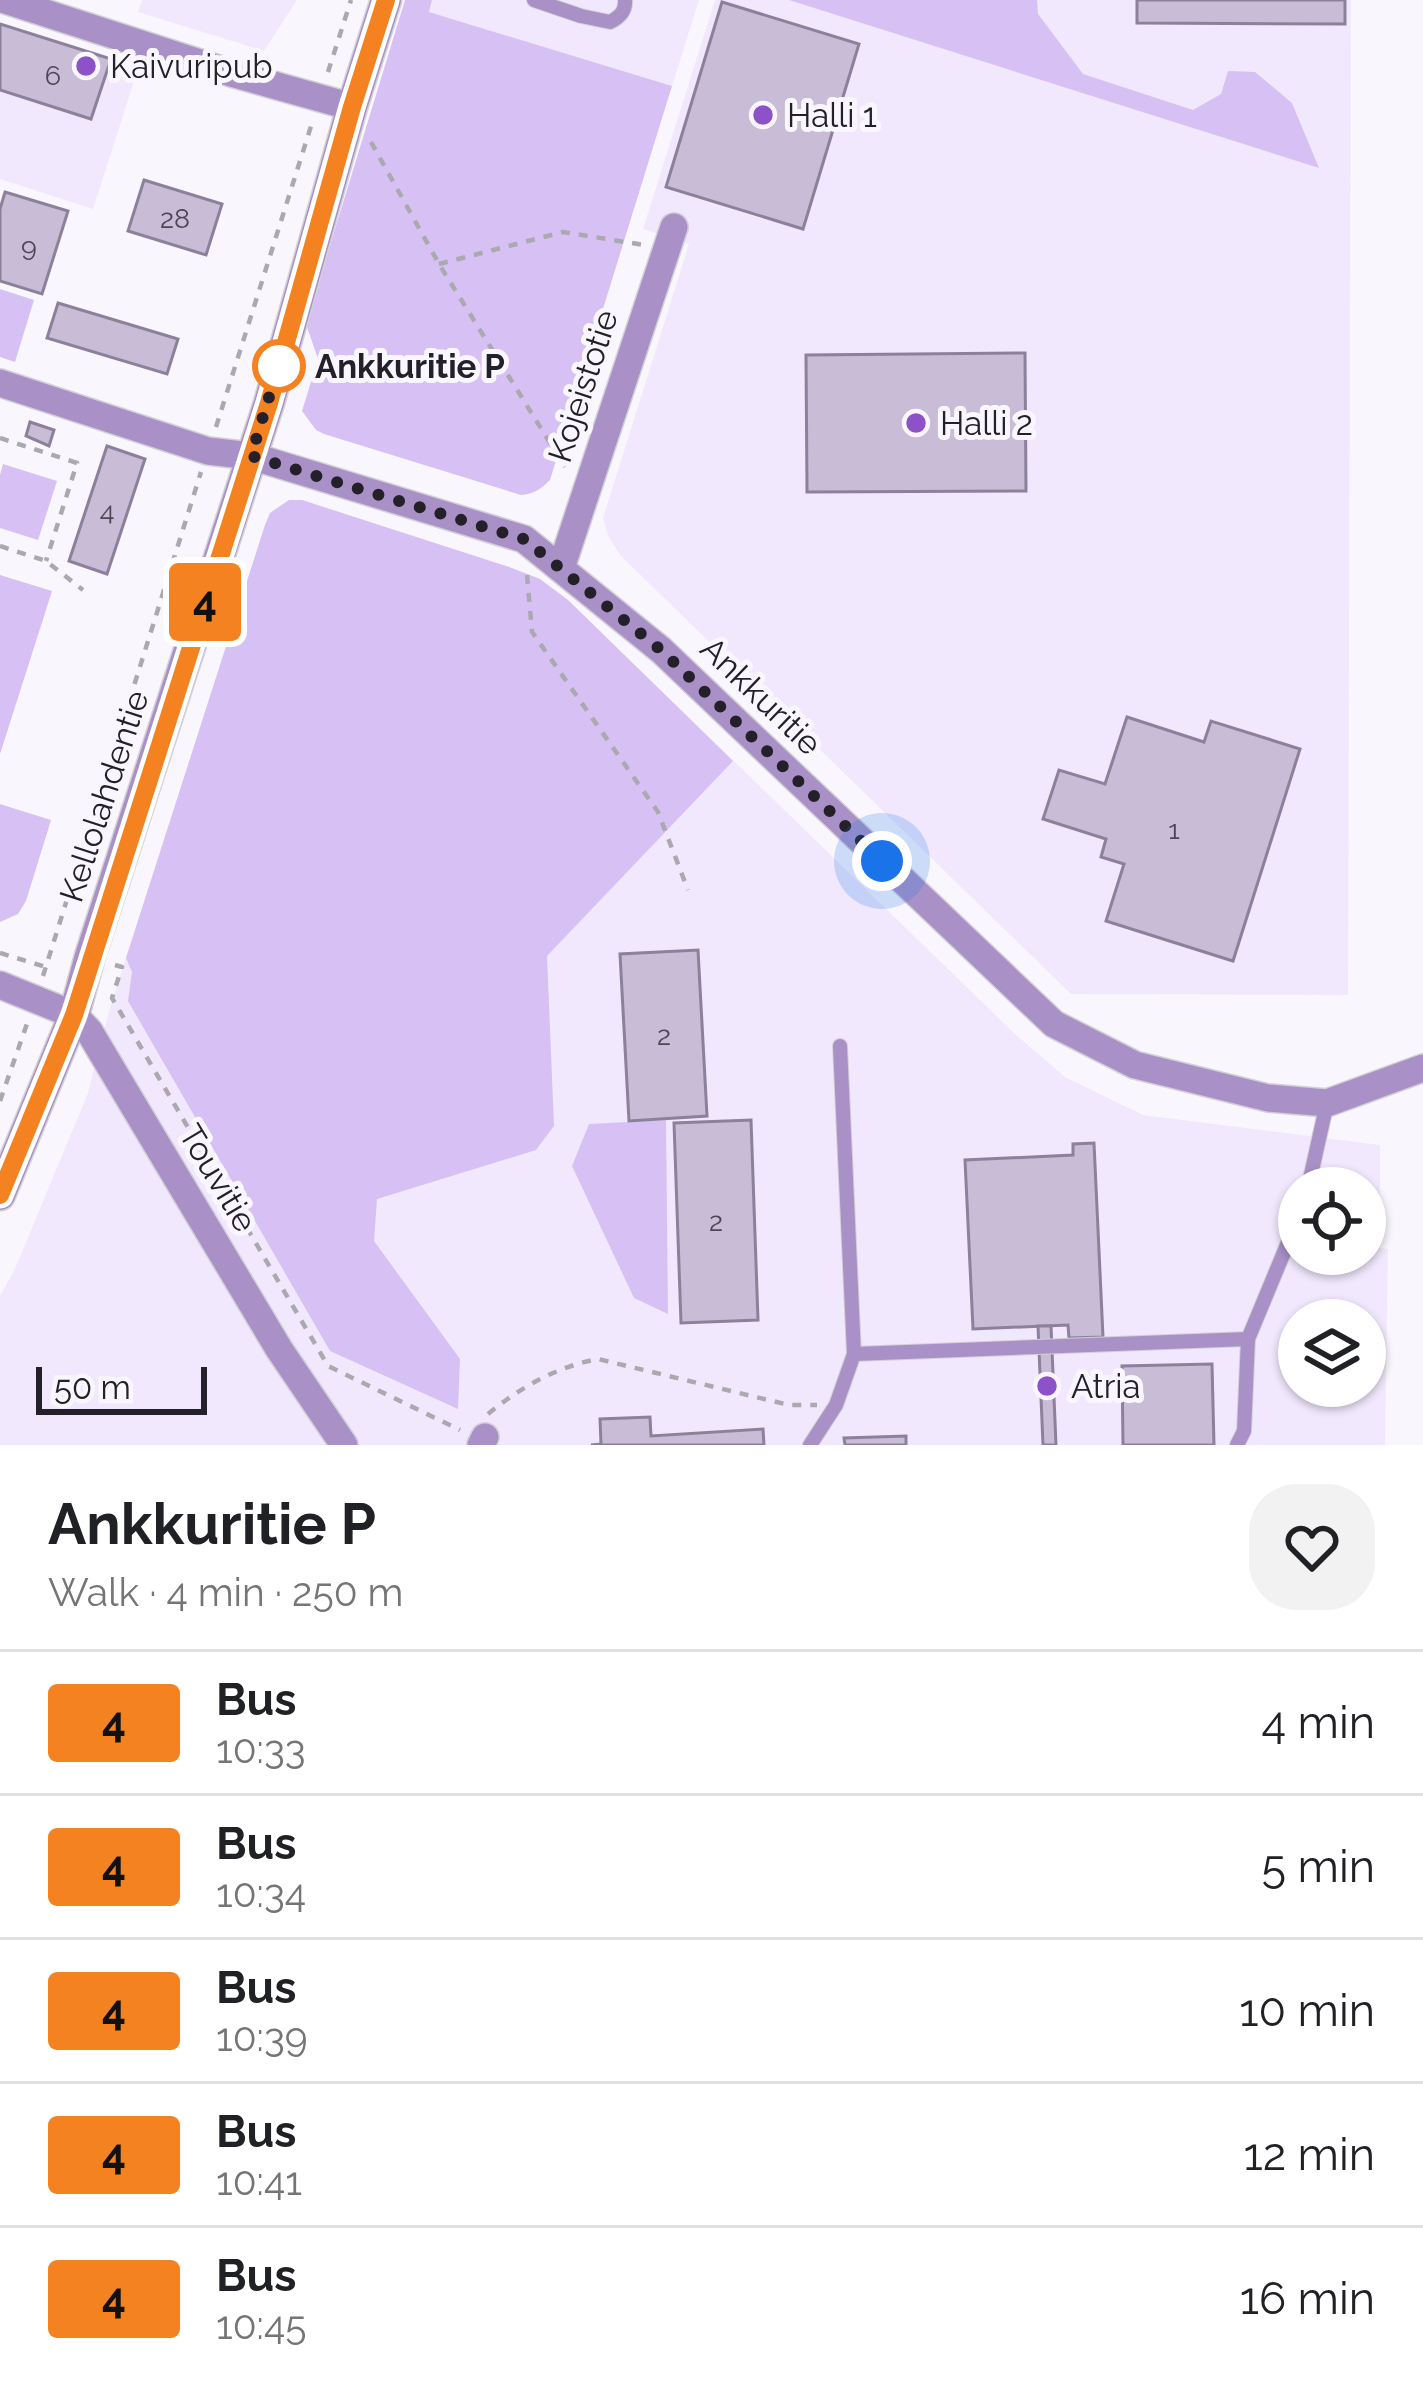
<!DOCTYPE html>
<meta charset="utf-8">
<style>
body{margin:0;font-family:Raleway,sans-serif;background:#f2f2f2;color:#202124;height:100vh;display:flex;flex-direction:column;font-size:45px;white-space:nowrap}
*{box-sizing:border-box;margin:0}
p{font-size:39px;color:#757577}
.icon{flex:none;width:66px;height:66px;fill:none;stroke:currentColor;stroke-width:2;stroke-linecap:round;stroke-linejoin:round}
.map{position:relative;height:1445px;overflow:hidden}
.details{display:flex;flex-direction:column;background:#fff;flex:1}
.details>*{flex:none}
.badge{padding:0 24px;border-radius:9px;font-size:42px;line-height:78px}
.buttons{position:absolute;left:1278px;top:1167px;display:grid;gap:24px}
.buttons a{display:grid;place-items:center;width:108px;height:108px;border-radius:50%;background:#fff;box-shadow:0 3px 9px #0004;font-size:60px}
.scale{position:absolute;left:36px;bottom:30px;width:171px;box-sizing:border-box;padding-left:12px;border:6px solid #24202a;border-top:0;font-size:33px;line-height:42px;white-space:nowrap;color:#24202a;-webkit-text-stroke:9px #f9f7fd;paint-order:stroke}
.you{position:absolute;width:60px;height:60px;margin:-30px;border:9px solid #fff;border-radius:50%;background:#1a73e8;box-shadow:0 0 0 18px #1a73e833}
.map>.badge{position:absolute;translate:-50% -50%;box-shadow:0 0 0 6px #fff}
.round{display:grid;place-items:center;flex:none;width:126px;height:126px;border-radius:48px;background:#f2f2f2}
.headline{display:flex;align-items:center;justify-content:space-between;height:204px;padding:0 48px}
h1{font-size:57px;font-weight:700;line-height:90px}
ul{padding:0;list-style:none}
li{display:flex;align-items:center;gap:36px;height:144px;padding:0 48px;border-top:3px solid #e0e0e0}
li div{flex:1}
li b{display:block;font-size:45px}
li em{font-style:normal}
li .badge{min-width:132px;font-weight:700;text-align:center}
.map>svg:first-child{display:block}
.built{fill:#f1e8fd;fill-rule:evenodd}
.green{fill:#d7c0f4}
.building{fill:#c8bcd7;stroke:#8c819b;stroke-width:3}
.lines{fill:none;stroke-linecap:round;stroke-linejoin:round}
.service-casing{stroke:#d3d0d7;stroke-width:16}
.minor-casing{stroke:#d3d0d7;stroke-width:30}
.tertiary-casing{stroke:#d3d0d7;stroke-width:33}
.path{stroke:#aba9b0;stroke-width:4.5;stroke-dasharray:9 9;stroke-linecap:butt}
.service{stroke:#a991c8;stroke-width:14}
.minor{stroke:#a991c8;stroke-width:27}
.tertiary{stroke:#a991c8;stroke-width:30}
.line-casing{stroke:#fff;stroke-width:27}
.line{stroke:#f58220;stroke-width:18}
.walk{stroke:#24202a;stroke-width:12;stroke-dasharray:0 21.6}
.poi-dot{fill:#8e52c8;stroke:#f9f7fd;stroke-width:4.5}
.stop-dot{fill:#fff;stroke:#f58220;stroke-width:6}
.labels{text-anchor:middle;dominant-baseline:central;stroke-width:10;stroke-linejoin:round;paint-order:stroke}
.number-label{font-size:27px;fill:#4d4755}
.poi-label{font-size:33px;fill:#24202a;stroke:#f9f7fd;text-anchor:start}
.stop-label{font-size:33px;font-weight:bold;fill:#24202a;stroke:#f9f7fd;text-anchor:start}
.street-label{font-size:33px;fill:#24202a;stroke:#f9f7fd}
</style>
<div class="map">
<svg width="1423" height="1445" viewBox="0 0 1423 1445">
<rect width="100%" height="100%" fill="#f9f7fd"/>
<g class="built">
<polygon points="142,0 297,0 264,51 138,12"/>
<polygon points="432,0 699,0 672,86 428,12"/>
<polygon points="715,0 1351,0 1348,995 1071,994 620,555 608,536 603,518 689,244 643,229"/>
<polygon points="0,24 138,69 93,209 0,179"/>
<path d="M289,500H302L509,567L540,579L568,600L1014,1033L1065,1077L1143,1115L1380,1145V1248L1388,1249L1385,1445H0V1296L14,1271L88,1093L108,1014L265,525L270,513ZM1299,1188H1365V1254H1299ZM1299,1320H1365V1386H1299Z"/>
</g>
<g class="green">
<path d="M405,0H432L429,12L672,86L550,480C541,489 534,494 521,495L324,434L316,430L302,411L318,359L306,324Z"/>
<polygon points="789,0 1037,0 1038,14 1083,74 1193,110 1221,94 1228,71 1255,72 1292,103 1319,168"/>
<polygon points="0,289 34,300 15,362 0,357"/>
<polygon points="3,464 57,481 38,540 0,528 0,475"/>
<polygon points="289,500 302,500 509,567 540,579 568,600 733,761 547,956 554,1126 536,1150 377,1199 374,1241 460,1359 458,1409 330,1351 128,1001 132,972 126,958 265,525 270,513"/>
<polygon points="0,575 52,591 0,754"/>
<polygon points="0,804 51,820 26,901 18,914 0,922"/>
<polygon points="666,1120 668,1314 634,1298 572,1166 589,1124"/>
</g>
<g class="building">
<polygon points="1137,0 1345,0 1345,24 1137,23"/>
<polygon points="722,2 859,44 803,229 666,187"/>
<polygon points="0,24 111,59 91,119 0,90"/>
<polygon points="144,180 222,204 206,255 128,231"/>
<polygon points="5,192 68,211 42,294 0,281 0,209"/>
<polygon points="58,303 178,339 167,374 47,338"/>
<polygon points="1025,353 1026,491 807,492 806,355"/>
<polygon points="30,422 54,430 49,446 26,436"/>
<polygon points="107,446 145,459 107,574 69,561"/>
<polygon points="1127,717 1204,742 1211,721 1300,749 1233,961 1106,921 1124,864 1101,857 1106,839 1043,819 1059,770 1105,784"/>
<polygon points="698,950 707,1116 629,1121 620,954"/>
<polygon points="751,1120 758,1320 681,1323 674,1123"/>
<polygon points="1094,1143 1103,1337 1069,1338 1068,1325 973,1329 965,1160 1073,1155 1073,1144"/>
<polygon points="1038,1326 1051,1326 1056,1445 1043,1445"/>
<polygon points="1212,1364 1214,1445 1123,1445 1122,1366"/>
<polygon points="650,1417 651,1436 763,1429 764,1445 591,1445 601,1444 600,1419"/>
<polygon points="906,1436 906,1445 845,1445 844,1438"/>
</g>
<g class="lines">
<defs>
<g id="service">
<path d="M534,0L581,16L610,22C620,17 626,11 625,0"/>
<polyline points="1308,1188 1327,1103"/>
<polyline points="854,1354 1248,1339 1299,1216"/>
<polyline points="810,1445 836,1405 854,1354 840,1046"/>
<polyline points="1237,1445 1244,1431 1248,1339"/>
</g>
<g id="minor">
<polyline points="5,0 231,73 352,107"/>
<polyline points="0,383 208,451 251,456 524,539 661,650 1054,1024 1135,1065 1268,1098 1327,1103 1423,1068"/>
<polyline points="561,568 674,227"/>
<polyline points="0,985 74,1015 89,1031 279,1349 344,1445"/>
<polyline points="481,1445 485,1437"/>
</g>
<polyline id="tertiary" points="0,1195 74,1015 90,956 269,403 352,107 386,0"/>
</defs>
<use href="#service" class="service-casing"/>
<use href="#minor" class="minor-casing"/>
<use href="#tertiary" class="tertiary-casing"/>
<g class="path">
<polyline points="328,72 351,0"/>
<polyline points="371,142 439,264 565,467"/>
<polyline points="439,264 563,232 644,245"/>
<polyline points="216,427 312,123"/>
<polyline points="0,438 77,463 46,561"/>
<polyline points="0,546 46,561 83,590"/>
<polyline points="527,575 532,632 658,812 688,890"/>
<polyline points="0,953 46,967"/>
<polyline points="115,965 122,967 112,998 328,1366 460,1430"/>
<polyline points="43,976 201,472"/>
<polyline points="0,1101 28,1021"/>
<path d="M488,1414C521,1387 556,1367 598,1359L789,1405H817"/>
</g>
<use href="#service" class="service"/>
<use href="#minor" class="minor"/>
<use href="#tertiary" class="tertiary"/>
</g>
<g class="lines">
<defs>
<polyline id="line" points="0,1195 74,1015 269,403 352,107 386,0"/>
</defs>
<use href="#line" class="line-casing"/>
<use href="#line" class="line"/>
<polyline class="walk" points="279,366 280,361 251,456 524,539 661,650 882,861"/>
</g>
<g class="poi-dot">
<circle cx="86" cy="66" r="12"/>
<circle cx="763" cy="115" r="12"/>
<circle cx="916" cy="423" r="12"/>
<circle cx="1047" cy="1386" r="12"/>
</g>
<circle class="stop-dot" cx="279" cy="366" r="24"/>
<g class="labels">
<g class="number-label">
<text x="53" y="75">6</text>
<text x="175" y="218">28</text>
<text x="29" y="246">9</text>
<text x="107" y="510">4</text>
<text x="1174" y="829">1</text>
<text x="664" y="1035">2</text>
<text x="716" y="1221">2</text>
</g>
<g class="poi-label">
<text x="110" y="66">Kaivuripub</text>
<text x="787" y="115">Halli 1</text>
<text x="940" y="423">Halli 2</text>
<text x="1071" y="1386">Atria</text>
</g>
<g class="stop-label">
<text x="315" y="366">Ankkuritie P</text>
</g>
<g class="street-label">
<text transform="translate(583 386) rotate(-72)">Kojeistotie</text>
<text transform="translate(761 696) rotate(44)">Ankkuritie</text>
<text transform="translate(104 796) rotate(-72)">Kellolahdentie</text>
<text transform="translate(218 1178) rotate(59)">Touvitie</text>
</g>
</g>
</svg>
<div class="buttons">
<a><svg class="icon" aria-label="locate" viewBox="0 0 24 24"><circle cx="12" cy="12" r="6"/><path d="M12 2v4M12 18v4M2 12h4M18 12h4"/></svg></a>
<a><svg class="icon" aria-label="layers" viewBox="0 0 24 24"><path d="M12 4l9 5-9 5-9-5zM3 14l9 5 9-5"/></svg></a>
</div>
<div class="scale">50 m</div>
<div class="you" style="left:882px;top:861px"></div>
<b class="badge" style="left:205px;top:602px;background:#f58220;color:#111">4</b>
</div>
<section class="details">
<div class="headline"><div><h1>Ankkuritie P</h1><p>Walk · 4 min · 250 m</p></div><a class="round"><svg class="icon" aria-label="heart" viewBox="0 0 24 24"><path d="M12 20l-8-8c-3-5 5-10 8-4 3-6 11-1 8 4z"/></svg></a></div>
<ul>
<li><span class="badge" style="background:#f58220;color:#111">4</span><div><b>Bus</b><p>10:33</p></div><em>4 min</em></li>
<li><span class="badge" style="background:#f58220;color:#111">4</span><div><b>Bus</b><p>10:34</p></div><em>5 min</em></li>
<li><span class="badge" style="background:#f58220;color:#111">4</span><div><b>Bus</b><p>10:39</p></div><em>10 min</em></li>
<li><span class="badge" style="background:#f58220;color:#111">4</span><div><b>Bus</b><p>10:41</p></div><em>12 min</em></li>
<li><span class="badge" style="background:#f58220;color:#111">4</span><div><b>Bus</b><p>10:45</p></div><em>16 min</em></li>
</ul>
</section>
